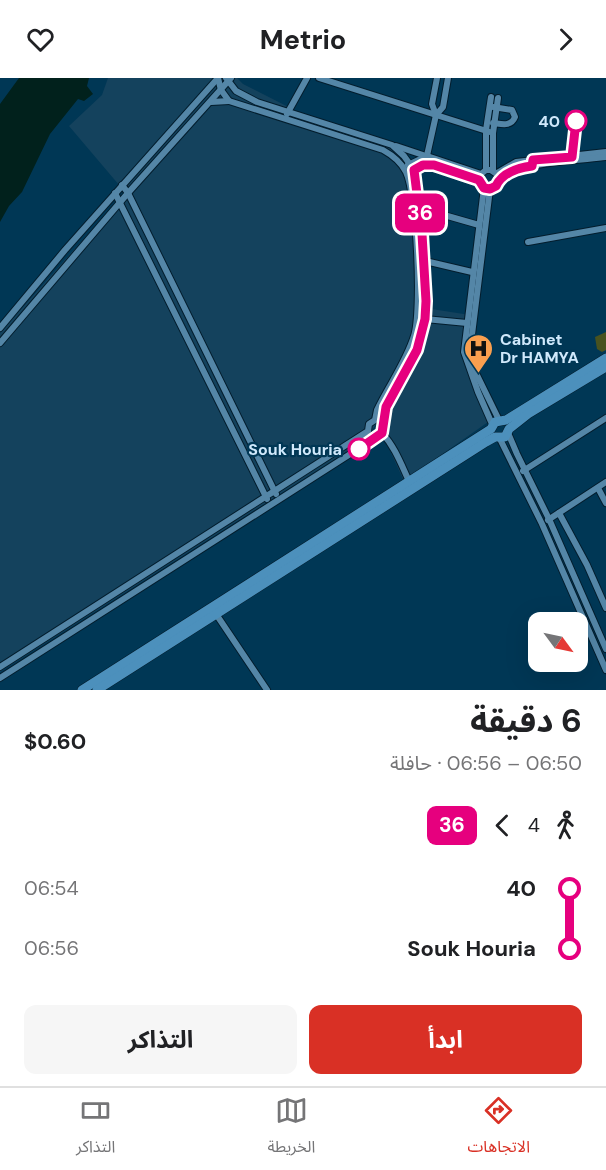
<!DOCTYPE html>
<html lang="ar">
<meta charset="utf-8">
<style>
body{margin:0;font-family:"DM Sans","Noto Sans Arabic",sans-serif;background:#f6f6f6;color:#202124;direction:rtl;height:100vh;display:flex;flex-direction:column;font-size:22px;white-space:nowrap}
*{box-sizing:border-box;margin:0}
p{font-size:20px;color:#757577}
.icon{flex:none;width:33px;height:33px;fill:none;stroke:currentColor;stroke-width:2;stroke-linecap:round;stroke-linejoin:round}
.map{position:relative;height:612px;overflow:hidden;direction:ltr}
.details{display:flex;flex-direction:column;background:#fff;flex:1}
.details>*{flex:none}
.badge{padding:0 12px;border-radius:9px;font-size:21px;line-height:39px}
.needle{width:39px;rotate:123deg}
.tools{position:absolute;left:528px;top:534px;display:grid;gap:12px}
.tools a{display:grid;place-items:center;width:60px;height:60px;border-radius:12px;background:#fff;box-shadow:0 6px 24px #0002;font-size:30px}
.map>.badge{position:absolute;translate:-50% -50%;box-shadow:0 0 0 3px #fff}
.legs{display:flex;align-items:center;gap:9px;height:66px;padding:0 24px;font-size:20px}
.legs p{margin-inline-start:auto}
.headline{display:flex;align-items:center;justify-content:space-between;height:102px;padding:0 24px}
h1{font-size:33px;font-weight:700;line-height:45px}
.action{display:flex;gap:12px;margin-top:auto;padding:12px 24px}
.action a{flex:1;height:69px;border-radius:12px;background:#d93025;color:#fff;font-size:24px;font-weight:700;line-height:69px;text-align:center}
.action a+a{background:#f6f6f6;color:#202124}
ul{padding:0 24px;list-style:none}
li{display:flex;align-items:center;gap:21px;height:60px;font-size:22px}
li i{display:grid;place-items:center;width:9px;height:100%;margin:0 8px;background:currentColor}
li i::after{content:'';width:15px;height:15px;margin:-8px;border:4px solid;border-radius:50%;background:#fff}
li p{margin-inline-start:auto}
li:first-child i{background:linear-gradient(#0000 50%,currentColor 0)}
li:last-child i{background:linear-gradient(currentColor 50%,#0000 0)}
header{display:flex;justify-content:space-between;align-items:center;height:78px;padding:0 24px;background:#fff;font-size:27px;font-weight:700}
.menu{display:flex;justify-content:space-around;align-items:center;height:84px;border-top:2px solid #e0e0e0;background:#fff;font-size:16px;color:#757577}
.menu a{display:grid;justify-items:center;gap:3px}
.menu .selected{color:#d93025}
.map>svg:first-child{display:block}
.built{fill:#14425d}
.green{fill:#48521f}
.water{fill:#01211c}
.lines{fill:none;stroke-linecap:round;stroke-linejoin:round}
.minor-casing{stroke:#031d2d;stroke-width:8}
.primary-casing{stroke:#031d2d;stroke-width:10}
.minor{stroke:#5486a7;stroke-width:6}
.primary{stroke:#4c90bc;stroke-width:9}
.line-1-casing{stroke:#fff;stroke-width:14}
.line-1{stroke:#e6007e;stroke-width:9}
.stop-1-dot{fill:#fff;stroke:#e6007e;stroke-width:3}
.labels{text-anchor:middle;dominant-baseline:central;stroke-width:4.5;stroke-linejoin:round;paint-order:stroke}
.stop-label{font-size:16px;font-weight:bold;fill:#d0e9fc;stroke:#003755;text-anchor:end}
.poi-label{font-size:16px;font-weight:bold;fill:#d0e9fc;stroke:#003755;text-anchor:start}
</style>
<header><svg class="icon" aria-label="forward" viewBox="0 0 24 24"><path d="M9 5l7 7-7 7"/></svg>Metrio<svg class="icon" aria-label="heart" viewBox="0 0 24 24"><path d="M12 20l-8-8c-3-5 5-10 8-4 3-6 11-1 8 4z"/></svg></header>
<div class="map">
<svg width="606" height="612" viewBox="0 0 606 612">
<rect width="100%" height="100%" fill="#003755"/>
<polygon class="built" points="108,0 237,0 243,6 312,41 390,69 411,86 425,230 470,237 465,276 488,344 404,403 377,345 365,362 0,594 0,255 125,114 69,48 102,17"/>
<polygon class="green" points="606,254 606,272 602,274 597,271 595,259"/>
<polygon class="water" points="19,0 89,0 87,8 93,16 84,23 78,21 50,56 22,114 9,128 0,144 0,26"/>
<g class="lines">
<defs>
<g id="minor">
<polyline points="319,0 493,55"/>
<polyline points="211,24 229,23"/>
<path d="M493,29L512,32L515,39C511,49 502,46 493,45"/>
<polyline points="287,36 307,0"/>
<polyline points="436,37 432,26 437,0"/>
<polyline points="396,68 426,78"/>
<polyline points="426,82 436,37 443,29 448,0"/>
<polyline points="408,87 427,78 481,96 486,92 491,92 498,97"/>
<polyline points="486,92 486,52 491,19"/>
<polyline points="412,93 423,87 434,87 479,102 484,110 464,274 478,314 492,346"/>
<polyline points="493,93 493,55 498,20"/>
<polyline points="497,95 516,84 606,74"/>
<polyline points="122,107 128,115 276,416"/>
<path d="M487,111L496,108C497,105 498,102 500,100C514,85 584,82 606,79"/>
<polyline points="490,111 470,273 476,295 499,342"/>
<polyline points="115,115 267,421"/>
<polyline points="416,129 479,147"/>
<polyline points="528,164 606,150"/>
<polyline points="421,182 472,194"/>
<polyline points="425,241 467,245"/>
<polyline points="0,250 65,172 218,0"/>
<polyline points="0,265 128,115 231,0"/>
<path d="M382,355C395,369 401,386 409,403"/>
<polyline points="508,355 517,376 549,441 606,571"/>
<polyline points="500,361 542,446 606,592"/>
<polyline points="523,393 606,340"/>
<polyline points="598,410 606,425"/>
<polyline points="559,435 587,487 606,530"/>
<polyline points="548,442 606,404"/>
<polyline points="216,536 267,612"/>
<path d="M0,589L368,353L369,346L375,342L377,332C389,307 406,284 414,258C422,233 417,117 406,94C401,84 392,77 383,72L229,23L221,12L218,0"/>
<polyline points="0,600 380,357 384,353 386,329 417,271 425,241 422,156 414,92 404,78 392,67 257,24 236,13 226,0"/>
</g>
<g id="primary">
<polyline points="82,612 491,351 495,344 506,342 606,280"/>
<polyline points="97,612 486,364 495,359 505,359 509,351 528,336 606,289"/>
</g>
</defs>
<use href="#minor" class="minor-casing"/>
<use href="#primary" class="primary-casing"/>
<use href="#minor" class="minor"/>
<use href="#primary" class="primary"/>
</g>
<g class="lines">
<defs>
<path id="line-1" d="M359,371L382,355L386,329L417,272L425,241L426,223L422,156L414,92L423,87H434L479,102L484,110L490,111L496,108C502,95 517,90 532,88L533,82L572,79L576,43"/>
</defs>
<use href="#line-1" class="line-1-casing"/>
<use href="#line-1" class="line-1"/>
</g>
<defs>
<symbol id="hospital-pin" viewBox="-11 -11 22 30"><path d="M0 17L-7.5 6A9.5 9.5 0 1 1 7.5 6Z" fill="#fa9f4f" stroke="#003755"/><path d="M-5-5h3v3.5h4V-5h3V5h-3V1.5h-4V5h-3Z" fill="#111"/></symbol>
</defs>
<g fill-rule="evenodd">
<use href="#hospital-pin" x="462" y="254" width="33" height="45"/>
</g>
<g class="stop-1-dot">
<circle cx="576" cy="43" r="10"/>
<circle cx="359" cy="371" r="10"/>
</g>
<g class="labels">
<g class="stop-label">
<text x="560" y="43">40</text>
<text x="342" y="371">Souk Houria</text>
</g>
<g class="poi-label">
<text x="500" y="261">Cabinet<tspan x="500" dy="18">Dr HAMYA</tspan></text>
</g>
</g>
</svg>
<div class="tools">
<a><svg class="needle" viewBox="-14 -14 28 28"><path d="M0-13l5 13h-10z" fill="#e53935"/><path d="M0 13l5-13h-10z" fill="#757577"/></svg></a>
</div>
<b class="badge" style="left:420px;top:135px;background:#e6007e;color:#fff">36</b>
</div>
<section class="details">
<div class="headline"><div><h1>6 دقيقة</h1><p>06:50 – 06:56 · حافلة</p></div><b>$0.60</b></div>
<div class="legs"><svg class="icon" aria-label="walk" viewBox="0 0 24 24"><circle cx="13" cy="4" r="2"/><path d="M13 8l-2 6 4 7M11 14l-3 7M7 12l3-4h3l4 4"/></svg>4<svg class="icon" aria-label="back" viewBox="0 0 24 24"><path d="M15 5l-7 7 7 7"/></svg><b class="badge" style="background:#e6007e;color:#fff">36</b></div>
<ul>
<li><i style="color:#e6007e"></i><b>40</b><p>06:54</p></li>
<li><i style="color:#e6007e"></i><b>Souk Houria</b><p>06:56</p></li>
</ul>
<div class="action"><a>ابدأ</a><a>التذاكر</a></div>
</section>
<nav class="menu">
<a class="selected"><svg class="icon" aria-label="directions" viewBox="0 0 24 24"><path d="M12 3l9 9-9 9-9-9zM9 14v-3h6M13 9l2 2-2 2"/></svg>الاتجاهات</a>
<a><svg class="icon" aria-label="map" viewBox="0 0 24 24"><path d="M3 6l6-2 6 2 6-2v14l-6 2-6-2-6 2zM9 4v14M15 6v14"/></svg>الخريطة</a>
<a><svg class="icon" aria-label="tickets" viewBox="0 0 24 24"><path d="M3 7h18v10H3zM15 7v10"/></svg>التذاكر</a>
</nav>
